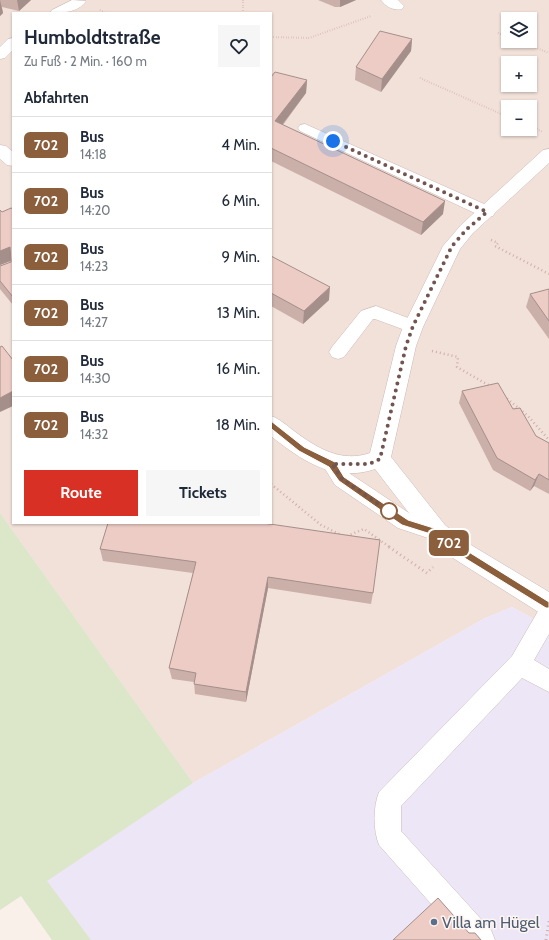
<!DOCTYPE html>
<html lang="de">
<meta charset="utf-8">
<style>
body{margin:0;font-family:Cabin,sans-serif;background:#f6f6f7;color:#1f2937;height:100vh;display:flex;flex-direction:column;font-size:15px;white-space:nowrap}
*{box-sizing:border-box;margin:0}
p{font-size:13px;color:#747a83}
.icon{flex:none;width:22px;height:22px;fill:none;stroke:currentColor;stroke-width:2;stroke-linecap:round;stroke-linejoin:round}
.map{position:relative;flex:1;overflow:hidden}
.sheet{position:absolute;left:12px;top:12px;width:260px;height:512px;display:flex;flex-direction:column;background:#fff;border-radius:0px;box-shadow:0 1px 3px #0004}
.sheet>*{flex:none}
.badge{padding:0 8px;border-radius:6px;font-size:14px;line-height:26px}
.buttons{position:absolute;left:501px;top:12px;display:grid;gap:8px}
.buttons a{display:grid;place-items:center;width:36px;height:36px;border-radius:0px;background:#fff;box-shadow:0 1px 3px #0004;font-size:20px}
.you{position:absolute;width:20px;height:20px;margin:-10px;border:3px solid #fff;border-radius:50%;background:#1a73e8;box-shadow:0 0 0 6px #1a73e833}
.map>.badge{position:absolute;translate:-50% -50%;box-shadow:0 0 0 2px #fff}
h2{padding:0 12px;font-size:15px;line-height:36px}
.round{display:grid;place-items:center;flex:none;width:42px;height:42px;border-radius:0px;background:#f6f6f7}
.headline{display:flex;align-items:center;justify-content:space-between;height:68px;padding:0 12px}
h1{font-size:19px;font-weight:800;line-height:30px}
.action{display:flex;gap:8px;margin-top:auto;padding:8px 12px}
.action a{flex:1;height:46px;border-radius:0px;background:#d93025;color:#fff;font-size:16px;font-weight:800;line-height:46px;text-align:center}
.action a+a{background:#f6f6f7;color:#1f2937}
ul{padding:0;list-style:none}
li{display:flex;align-items:center;gap:12px;height:56px;padding:0 12px;border-top:1px solid #e0e1e3}
li div{flex:1}
li b{display:block;font-size:15px}
li em{font-style:normal}
li .badge{min-width:44px;font-weight:700;text-align:center}
.map>svg:first-child{display:block}
.residential{fill:#f1e1d9;fill-rule:evenodd}
.education{fill:#ede6f7}
.green{fill:#dce6c9}
.lines{fill:none;stroke-linecap:round;stroke-linejoin:round}
.lane-casing{stroke:#cdb9b4;stroke-width:1}
.street-casing{stroke:#cdb9b4;stroke-width:1}
.path-far2{stroke:#d1aea7;stroke-width:2;stroke-dasharray:0.5 2;stroke-linecap:butt}
.path-far1{stroke:#d1aea7;stroke-width:2.5;stroke-dasharray:1 3;stroke-linecap:butt}
.path{stroke:#d1aea7;stroke-width:3;stroke-dasharray:1 3.5;stroke-linecap:butt}
.lane{fill:#fff;fill-rule:evenodd}
.street{fill:#fff;fill-rule:evenodd}
.wall{fill:#cbafa9}
.shaded-wall{fill:#a58f8a}
.building{fill:#ecccc5;stroke:#a58f8a}
.line{fill:#8b5e3c;stroke:#fff}
.walk{stroke:#725550;stroke-width:4;stroke-dasharray:0 7.2}
.stop-dot{fill:#fff;stroke:#8b5e3c;stroke-width:2}
.service-dot{fill:#5c6f8a;stroke:#fdf5f0;stroke-width:1.5}
.labels{text-anchor:middle;dominant-baseline:central;stroke-width:3;stroke-linejoin:round;paint-order:stroke}
.near-service-label{font-size:16px;fill:#4e5e75;stroke:#fdf5f0;text-anchor:start}
</style>
<div class="map">
<svg width="549" height="940" viewBox="0 0 549 940">
<rect width="100%" height="100%" fill="#faf0ea"/>
<path class="residential" d="M0,0H549V627L512,607L485,618L193,783L0,513ZM13,13H271V523H13ZM508,19H530V41H508ZM508,63H530V85H508ZM508,107H530V129H508Z"/>
<polygon class="education" points="512,607 549,627 549,940 91,940 46,881 193,783 485,618"/>
<polygon class="green" points="0,513 193,783 47,881 91,940 52,940 21,896 0,910"/>
<g class="lines">
<defs>
<g id="lane">
<path d="M72,0L86,1C79,12 63,13 50,13L52,10Z"/>
<polygon points="13,38 13,50 5,58 0,59 0,47 8,39"/>
<polygon points="305,124 493,208 495,212 493,216 487,217 481,216 300,131 298,128 300,125"/>
<polygon points="376,306 419,322 422,327 419,332 413,333 375,319 373,319 344,357 338,359 332,357 329,352 332,347 361,311"/>
<polygon points="332,456 339,458 349,473 412,515 444,526 447,532 444,538 437,541 398,528 335,485 322,464 325,458"/>
<path d="M549,603V634L534,660L549,669V692L522,678L401,806V831L491,930L495,940H463L379,845C373,830 373,807 379,792L512,656L541,606Z"/>
</g>
<g id="street">
<path d="M381,0H398L404,6L402,9C394,11 386,7 381,0Z"/>
<polygon points="0,145 6,146 13,152 13,166 7,165 0,159"/>
<path d="M549,149V163L473,233L460,249L423,327L416,346L391,457L445,525L461,539L549,592V616L540,613L445,553L429,539L375,469C335,483 302,461 271,436V416C280,419 286,425 294,431C317,448 341,463 370,453L396,346L403,327L443,246L461,225L543,150Z"/>
</g>
</defs>
<use href="#lane" class="lane-casing"/>
<use href="#street" class="street-casing"/>
<g class="path-far2">
<polyline points="243,0 243,13"/>
<polyline points="100,10 105,13"/>
<polyline points="498,33 508,37"/>
<polyline points="271,37 309,38 371,16"/>
<polyline points="519,41 549,53"/>
<polyline points="420,78 508,117"/>
<polyline points="530,126 543,132"/>
</g>
<g class="path-far1">
<polyline points="491,240 498,243 495,246 549,274"/>
<polyline points="432,351 458,357 457,367 490,386"/>
<polyline points="504,396 528,416 549,440"/>
<polyline points="271,484 321,525 341,535"/>
<polyline points="347,536 364,529 391,548"/>
</g>
<g class="path">
<polyline points="389,547 427,573 433,567"/>
<polyline points="546,940 549,921"/>
</g>
<use href="#lane" class="lane"/>
<use href="#street" class="street"/>
</g>
<g class="wall">
<polygon points="0,0 31,0 19,11 2,7 3,13 0,16"/>
<polygon points="318,0 356,0 340,7 335,7"/>
<polygon points="412,39 411,51 381,92 355,80 356,67"/>
<polygon points="271,77 307,80 306,93 283,125 443,214 421,235 271,161"/>
<polygon points="13,209 13,305 0,289 0,266 11,262 11,261 0,265 0,210 2,212"/>
<polygon points="271,256 329,300 303,324 271,306"/>
<polygon points="549,289 549,339 526,307 530,294"/>
<polygon points="462,391 513,409 536,436 549,443 549,494 534,486 530,491 493,470 459,403"/>
<polygon points="108,523 373,593 371,604 268,588 246,702 195,694 194,682 172,679 169,668 193,573 103,561 100,549"/>
</g>
<g class="shaded-wall">
<polygon points="0,0 3,13 0,16"/>
<polygon points="17,0 31,0 19,11"/>
<polygon points="340,0 356,0 340,7"/>
<polygon points="412,39 411,51 381,92 382,79"/>
<polygon points="307,80 306,93 275,134 275,121"/>
<polygon points="445,201 443,214 421,235 423,222"/>
<polygon points="10,247 13,260 0,265 0,251"/>
<polygon points="330,287 329,300 303,324 304,311"/>
<polygon points="13,391 13,406 0,412 0,398"/>
<polygon points="539,474 534,486 530,491 535,480"/>
<polygon points="268,577 268,588 246,702 246,692"/>
</g>
<g class="building">
<polygon points="380,31 412,39 382,79 356,67"/>
<polygon points="275,72 307,80 275,121 445,201 423,222 271,148 271,77"/>
<polygon points="11,208 13,209 13,297 0,281 0,266 11,262 10,247 0,251 0,210 2,212"/>
<polygon points="271,256 330,287 304,311 271,293"/>
<polygon points="549,289 549,321 530,294"/>
<polygon points="2,346 13,360 13,391 0,398 0,347"/>
<polygon points="498,383 513,409 520,408 536,436 549,443 549,480 539,474 535,480 497,458 462,391"/>
<polygon points="108,523 263,523 380,540 373,593 268,577 246,692 194,684 196,673 169,668 196,562 100,549"/>
<polygon points="438,898 469,933 475,933 481,940 393,940"/>
</g>
<polygon class="line" points="271,421 304,447 335,462 344,477 408,520 440,530 456,544 549,602 549,608 546,608 450,549 434,535 402,525 339,481 329,467 299,451 268,426 267,424"/>
<g class="lines">
<polyline class="walk" points="333,141 487,212 467,229 452,246 413,326 406,346 380,459 369,464 332,464 342,479 389,511"/>
</g>
<circle class="stop-dot" cx="389" cy="511" r="8"/>
<circle class="service-dot" cx="434" cy="922" r="4"/>
<g class="labels">
<g class="near-service-label">
<text x="442" y="922">Villa am Hügel</text>
</g>
</g>
</svg>
<div class="buttons">
<a><svg class="icon" aria-label="layers" viewBox="0 0 24 24"><path d="M12 4l9 5-9 5-9-5zM3 14l9 5 9-5"/></svg></a>
<a>+</a>
<a>−</a>
</div>
<div class="you" style="left:333px;top:141px"></div>
<b class="badge" style="left:449px;top:543px;background:#8b5e3c;color:#fff">702</b>
<section class="sheet">
<div class="headline"><div><h1>Humboldtstraße</h1><p>Zu Fuß · 2 Min. · 160 m</p></div><a class="round"><svg class="icon" aria-label="heart" viewBox="0 0 24 24"><path d="M12 20l-8-8c-3-5 5-10 8-4 3-6 11-1 8 4z"/></svg></a></div>
<h2>Abfahrten</h2>
<ul>
<li><span class="badge" style="background:#8b5e3c;color:#fff">702</span><div><b>Bus</b><p>14:18</p></div><em>4 Min.</em></li>
<li><span class="badge" style="background:#8b5e3c;color:#fff">702</span><div><b>Bus</b><p>14:20</p></div><em>6 Min.</em></li>
<li><span class="badge" style="background:#8b5e3c;color:#fff">702</span><div><b>Bus</b><p>14:23</p></div><em>9 Min.</em></li>
<li><span class="badge" style="background:#8b5e3c;color:#fff">702</span><div><b>Bus</b><p>14:27</p></div><em>13 Min.</em></li>
<li><span class="badge" style="background:#8b5e3c;color:#fff">702</span><div><b>Bus</b><p>14:30</p></div><em>16 Min.</em></li>
<li><span class="badge" style="background:#8b5e3c;color:#fff">702</span><div><b>Bus</b><p>14:32</p></div><em>18 Min.</em></li>
</ul>
<div class="action"><a>Route</a><a>Tickets</a></div>
</section>
</div>
